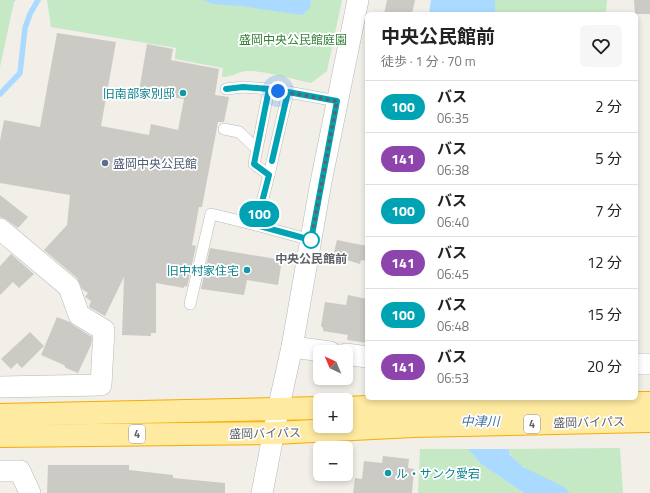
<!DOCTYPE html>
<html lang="ja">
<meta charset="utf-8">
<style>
body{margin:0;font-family:"Titillium Web","Noto Sans JP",sans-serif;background:#f6f6f6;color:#222;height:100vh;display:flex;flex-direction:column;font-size:15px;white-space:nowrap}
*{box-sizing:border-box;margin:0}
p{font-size:13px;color:#767676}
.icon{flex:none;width:22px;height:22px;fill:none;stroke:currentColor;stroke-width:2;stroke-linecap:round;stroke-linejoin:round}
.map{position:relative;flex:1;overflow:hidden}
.sheet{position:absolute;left:365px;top:12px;width:273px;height:388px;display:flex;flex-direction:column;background:#fff;border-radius:6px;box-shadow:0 2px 6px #0003}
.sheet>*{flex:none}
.badge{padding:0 8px;border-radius:13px;font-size:14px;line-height:26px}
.needle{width:26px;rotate:316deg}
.tools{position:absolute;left:313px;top:345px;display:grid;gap:8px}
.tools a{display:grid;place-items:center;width:40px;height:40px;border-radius:6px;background:#fff;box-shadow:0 2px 6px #0003;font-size:20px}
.you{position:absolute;width:20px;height:20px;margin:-10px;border:3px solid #fff;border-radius:50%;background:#1a73e8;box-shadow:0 0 0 6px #1a73e833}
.map>.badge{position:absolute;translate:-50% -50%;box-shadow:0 0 0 2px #fff}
.round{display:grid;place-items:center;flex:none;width:42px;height:42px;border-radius:6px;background:#f6f6f6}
.head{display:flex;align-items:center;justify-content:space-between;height:68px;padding:0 16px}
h1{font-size:19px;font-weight:700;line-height:30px}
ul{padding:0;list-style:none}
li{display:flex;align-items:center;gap:12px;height:52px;padding:0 16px;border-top:1px solid #e0e0e0}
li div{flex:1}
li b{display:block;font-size:15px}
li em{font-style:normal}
li .badge{min-width:44px;font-weight:700;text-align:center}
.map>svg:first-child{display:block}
.green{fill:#c5e8c5}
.water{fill:#aadaff}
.pier{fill:#f1efe8}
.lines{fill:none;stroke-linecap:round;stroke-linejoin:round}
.stream{stroke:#aadaff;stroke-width:5.5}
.building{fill:#cccac5}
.service-casing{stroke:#b5b8bc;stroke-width:12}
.minor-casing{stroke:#b5b8bc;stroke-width:22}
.trunk-casing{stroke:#f9ab00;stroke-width:24}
.service{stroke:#fff;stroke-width:11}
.minor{stroke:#fff;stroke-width:21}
.trunk{stroke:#feeaa1;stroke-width:22}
.line-casing{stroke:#fff;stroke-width:9}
.line{stroke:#00a3b4;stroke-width:6}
.walk{stroke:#5f6368;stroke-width:4;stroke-dasharray:0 7.2}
.culture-dot{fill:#0f9aa8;stroke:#fff;stroke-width:1.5}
.service-dot{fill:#5c6f8a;stroke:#fff;stroke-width:1.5}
.stop-dot{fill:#fff;stroke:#00a3b4;stroke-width:2}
.labels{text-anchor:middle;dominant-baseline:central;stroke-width:3.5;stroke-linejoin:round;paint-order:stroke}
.shield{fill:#fff;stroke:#8f9295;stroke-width:1}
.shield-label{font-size:11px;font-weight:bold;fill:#5f6368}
.park-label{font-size:12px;fill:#348238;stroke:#fff}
.culture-label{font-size:12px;fill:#0d838f;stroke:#fff;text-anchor:end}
.service-label{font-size:12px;fill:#4e5e75;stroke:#fff;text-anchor:start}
.stop-label{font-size:12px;font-weight:bold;fill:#5f6368;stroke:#fff}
.street-label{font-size:12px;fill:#5f6368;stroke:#fff}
.water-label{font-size:13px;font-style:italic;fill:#4174aa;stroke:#fff}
</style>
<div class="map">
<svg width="650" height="493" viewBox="0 0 650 493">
<rect width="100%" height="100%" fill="#f1efe8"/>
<g class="green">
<polygon points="0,0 16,0 14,2 0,67"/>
<path d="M47,0H342L327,71L311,83C293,79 263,70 246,71C237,72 233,77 222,77L223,68L175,59L176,48L51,27Z"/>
<polygon points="495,0 607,0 606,14 495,14"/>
<path d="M620,448L623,493H570L566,488C545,479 518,470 507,449Z"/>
<polygon points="420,449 468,449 481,464 524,493 418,493"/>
</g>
<g class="water">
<polygon points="204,0 311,0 310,8 302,15 241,6 213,4"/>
<polygon points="431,0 495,0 495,14 429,14"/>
<polygon points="503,435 510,455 523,467 566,488 570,493 524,493 481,464 468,449"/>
</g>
<polygon class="pier" points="451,416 505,435 509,449 466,449"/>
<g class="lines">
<polyline class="stream" points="0,94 20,73 25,28 30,14 38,0"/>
</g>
<g class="building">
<polygon points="387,0 415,0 412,14 384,14"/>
<polygon points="634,0 650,0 650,14 635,14"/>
<polygon points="57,33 116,42 101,126 149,135 151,124 178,130 184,99 139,91 147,44 173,49 171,60 219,69 215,95 229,97 224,122 218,122 202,207 199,207 192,245 196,246 187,287 184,286 184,288 156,283 156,333 151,333 151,336 122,335 124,277 105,316 89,307 91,301 85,297 88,293 82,289 77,278 44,250 67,225 70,195 0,183 0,141 4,120 40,127"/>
<polygon points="0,195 28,217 18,228 7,220 0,217"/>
<polygon points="337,240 367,246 367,261 361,260 360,264 333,256"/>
<polygon points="210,248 282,260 278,285 247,280 244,295 201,289"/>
<polygon points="11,254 34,274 19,288 13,282 0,295 0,266"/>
<polygon points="348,295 367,299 367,343 347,340 348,335 323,331 323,328 321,326 325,302 346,305"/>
<polygon points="57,317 70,322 73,325 92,337 91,345 78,373 66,368 64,365 41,355"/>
<polygon points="30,332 44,346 22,368 17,363 11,369 1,359"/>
<polygon points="383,456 409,459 408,468 414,469 412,493 353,493 355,478 362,479 364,461 382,463"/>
<polygon points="48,465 129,465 129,470 173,475 173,478 225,483 225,493 47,493"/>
</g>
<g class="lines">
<defs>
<g id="service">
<polyline points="226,89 243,87 269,89"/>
<polyline points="224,129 239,132 257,149"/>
<polyline points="269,175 288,92 337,101"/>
<polyline points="256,225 269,175 254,164 269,89 288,92"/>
<polyline points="190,304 211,214 256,225 311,240"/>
</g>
<g id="minor">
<polyline points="0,229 69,287 79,315 104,330 101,385 0,387"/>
<polyline points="292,347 330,352"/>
<polyline points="346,354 367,357"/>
<polyline points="636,364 650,364"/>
<polyline points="0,471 20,471 30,493"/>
<polyline points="262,493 278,410 292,347 321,182 358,0"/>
</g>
<g id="trunk">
<polyline points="346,408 413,405 650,403"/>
<polyline points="0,415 320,408"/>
<polyline points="0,436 274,433 413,426 650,421"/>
</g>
</defs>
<use href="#service" class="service-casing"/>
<use href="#minor" class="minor-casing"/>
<use href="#trunk" class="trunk-casing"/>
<use href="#service" class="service"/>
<use href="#minor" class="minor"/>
<use href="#trunk" class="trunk"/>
</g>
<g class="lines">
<defs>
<polyline id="line" points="226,89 243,87 269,89 254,164 269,175 256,225 311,240 337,101 288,92 272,161"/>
</defs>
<use href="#line" class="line-casing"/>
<use href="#line" class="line"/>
<polyline class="walk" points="278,91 337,101 311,240"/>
</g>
<g class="culture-dot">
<circle cx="183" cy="93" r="4"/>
<circle cx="247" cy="270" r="4"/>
<circle cx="388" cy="473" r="4"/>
</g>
<circle class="service-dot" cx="105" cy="163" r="4"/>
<circle class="stop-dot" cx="311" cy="240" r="8"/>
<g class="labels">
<g class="shield">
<rect x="524" y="415" width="16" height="18" rx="3"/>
<rect x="129" y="425" width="16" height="18" rx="3"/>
</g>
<g class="shield-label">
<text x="532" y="424">4</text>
<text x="137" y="434">4</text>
</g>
<g class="park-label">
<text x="293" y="39">盛岡中央公民館庭園</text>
</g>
<g class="culture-label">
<text x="175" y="93">旧南部家別邸</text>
<text x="239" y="270">旧中村家住宅</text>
<text x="396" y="473" text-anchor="start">ル・サンク愛宕</text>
</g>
<g class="service-label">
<text x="113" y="163">盛岡中央公民館</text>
</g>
<g class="stop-label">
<text x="311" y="258">中央公民館前</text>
</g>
<g class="street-label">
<text transform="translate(589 422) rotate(-1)">盛岡バイパス</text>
<text transform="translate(265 433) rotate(-1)">盛岡バイパス</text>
</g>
<g class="water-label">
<text x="480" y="421">中津川</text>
</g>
</g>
</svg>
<div class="tools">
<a><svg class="needle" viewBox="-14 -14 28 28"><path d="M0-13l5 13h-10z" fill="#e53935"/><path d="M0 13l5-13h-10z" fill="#767676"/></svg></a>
<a>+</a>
<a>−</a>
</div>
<div class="you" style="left:278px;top:91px"></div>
<b class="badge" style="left:259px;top:214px;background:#00a3b4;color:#fff">100</b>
<section class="sheet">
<div class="head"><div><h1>中央公民館前</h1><p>徒歩 · 1 分 · 70 m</p></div><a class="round"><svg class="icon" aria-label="heart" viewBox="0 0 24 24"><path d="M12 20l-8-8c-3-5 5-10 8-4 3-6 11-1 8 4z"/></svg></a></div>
<ul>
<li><span class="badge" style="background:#00a3b4;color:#fff">100</span><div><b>バス</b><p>06:35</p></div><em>2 分</em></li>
<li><span class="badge" style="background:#8e44ad;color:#fff">141</span><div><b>バス</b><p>06:38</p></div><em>5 分</em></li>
<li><span class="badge" style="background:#00a3b4;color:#fff">100</span><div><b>バス</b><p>06:40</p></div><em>7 分</em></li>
<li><span class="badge" style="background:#8e44ad;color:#fff">141</span><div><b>バス</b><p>06:45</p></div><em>12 分</em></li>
<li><span class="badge" style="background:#00a3b4;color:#fff">100</span><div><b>バス</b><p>06:48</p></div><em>15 分</em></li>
<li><span class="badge" style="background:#8e44ad;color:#fff">141</span><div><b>バス</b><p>06:53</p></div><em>20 分</em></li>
</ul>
</section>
</div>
